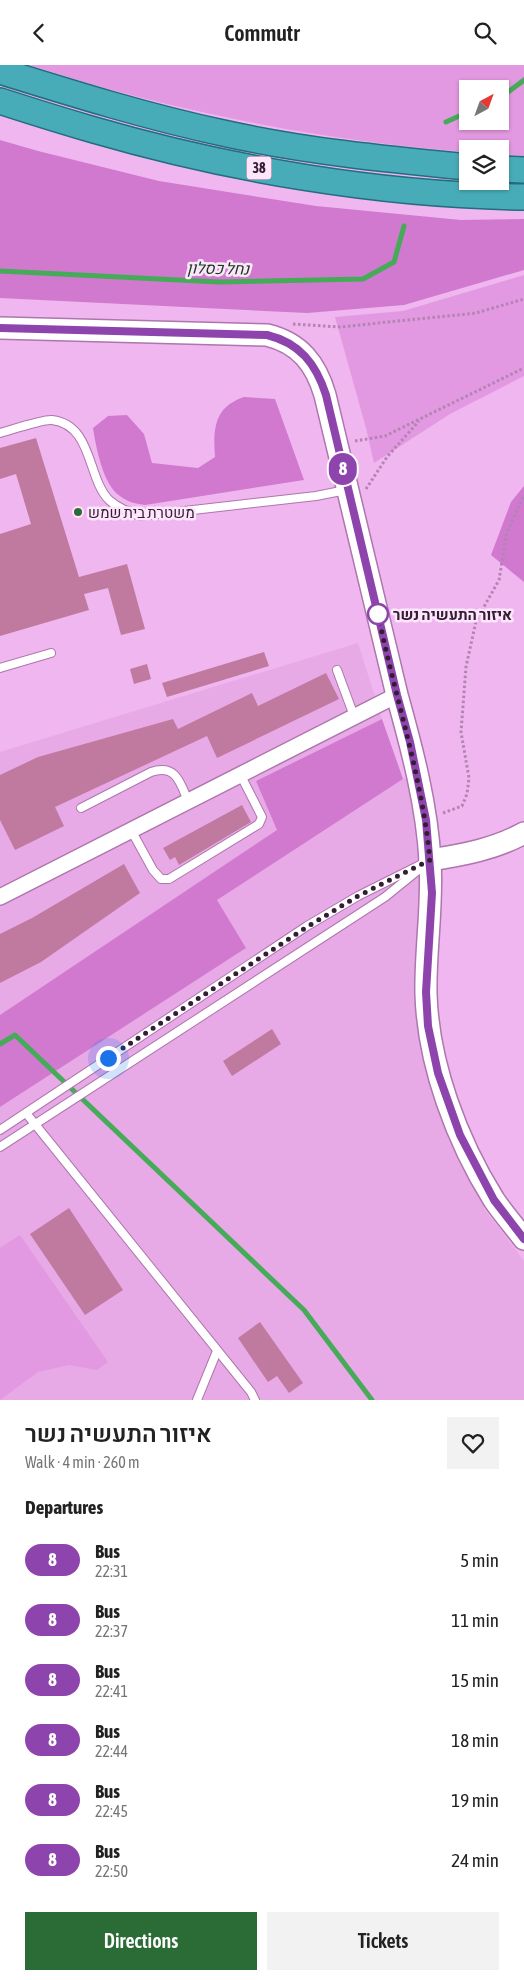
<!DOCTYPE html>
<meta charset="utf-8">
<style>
body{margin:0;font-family:"Asap Condensed",Heebo,sans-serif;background:#f2f2f2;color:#222;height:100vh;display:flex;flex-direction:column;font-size:19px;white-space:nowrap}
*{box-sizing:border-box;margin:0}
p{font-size:16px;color:#767676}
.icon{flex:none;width:28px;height:28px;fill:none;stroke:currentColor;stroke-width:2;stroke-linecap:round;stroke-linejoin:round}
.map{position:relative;height:1335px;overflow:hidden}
.drawer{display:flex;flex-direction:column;background:#fff;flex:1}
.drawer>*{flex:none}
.badge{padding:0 10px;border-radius:16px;font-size:18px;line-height:32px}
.needle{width:32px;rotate:41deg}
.controls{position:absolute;left:459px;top:15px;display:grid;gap:10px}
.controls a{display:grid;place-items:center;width:50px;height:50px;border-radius:0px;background:#fff;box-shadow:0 1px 4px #0004;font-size:25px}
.you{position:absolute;width:25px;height:25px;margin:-12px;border:4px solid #fff;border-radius:50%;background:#1a73e8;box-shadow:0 0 0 8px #1a73e833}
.map>.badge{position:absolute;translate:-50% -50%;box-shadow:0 0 0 2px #fff}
h2{padding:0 25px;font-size:19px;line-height:45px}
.round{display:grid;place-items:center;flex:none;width:52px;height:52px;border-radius:0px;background:#f2f2f2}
.head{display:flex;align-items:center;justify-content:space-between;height:85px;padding:0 25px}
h1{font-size:24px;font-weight:600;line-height:38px}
.cta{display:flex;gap:10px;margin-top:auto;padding:10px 25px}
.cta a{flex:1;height:58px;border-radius:0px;background:#2b6c36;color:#fff;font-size:20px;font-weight:600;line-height:58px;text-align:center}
.cta a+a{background:#f2f2f2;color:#222}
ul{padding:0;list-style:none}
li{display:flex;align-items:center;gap:15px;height:60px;padding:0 25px}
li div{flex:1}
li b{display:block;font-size:19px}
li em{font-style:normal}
li .badge{min-width:55px;font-weight:700;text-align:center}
header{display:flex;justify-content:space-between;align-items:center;height:65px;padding:0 25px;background:#fff;font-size:22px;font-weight:600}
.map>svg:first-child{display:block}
.built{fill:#e8a9e7}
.green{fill:#e299e1;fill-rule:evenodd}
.forest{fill:#d079cf}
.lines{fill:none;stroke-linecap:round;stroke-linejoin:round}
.stream{stroke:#45ab58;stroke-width:5}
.building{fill:#c07a9f}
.service-casing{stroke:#ad76ac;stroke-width:10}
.minor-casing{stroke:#ad76ac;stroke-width:18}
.secondary-casing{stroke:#ad76ac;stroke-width:24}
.trunk-casing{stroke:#236d7e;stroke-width:28}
.path{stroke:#b284b2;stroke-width:3;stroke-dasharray:2.5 2.5;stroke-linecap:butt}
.service{stroke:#fff;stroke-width:8}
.minor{stroke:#fff;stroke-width:15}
.secondary{stroke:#fff;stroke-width:21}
.trunk{stroke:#48acb8;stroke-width:25}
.line-casing{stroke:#fff;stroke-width:11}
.line{stroke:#8e44ad;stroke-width:8}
.walk{stroke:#331d33;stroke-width:5;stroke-dasharray:0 9}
.poi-dot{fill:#2b6c36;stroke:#fde5fc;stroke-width:2}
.stop-dot{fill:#fff;stroke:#8e44ad;stroke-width:2.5}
.labels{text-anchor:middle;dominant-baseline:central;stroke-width:5;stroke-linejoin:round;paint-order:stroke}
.shield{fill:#fde5fc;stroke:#70596f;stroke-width:1}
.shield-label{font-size:14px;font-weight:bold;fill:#331d33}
.poi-label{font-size:15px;fill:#331d33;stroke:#fde5fc;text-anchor:start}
.stop-label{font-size:15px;font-weight:bold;fill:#331d33;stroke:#fde5fc;text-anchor:start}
.water-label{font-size:16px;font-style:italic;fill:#133b1a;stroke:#fde5fc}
</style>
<header><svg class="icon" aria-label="back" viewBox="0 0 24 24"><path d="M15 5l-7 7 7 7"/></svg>Commutr<svg class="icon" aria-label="search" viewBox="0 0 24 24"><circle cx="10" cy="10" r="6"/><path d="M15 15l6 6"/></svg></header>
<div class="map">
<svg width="524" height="1335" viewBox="0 0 524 1335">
<rect width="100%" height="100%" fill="#f0b6ef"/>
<g class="built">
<polygon points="358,578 382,654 256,716 278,765 0,950 0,687"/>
<polygon points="408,711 420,809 419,960 430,1011 483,1142 524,1196 524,1335 0,1335 0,1042 246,883 217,835"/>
</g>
<g class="green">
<path d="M29,0H524V91L500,90V84H468L467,87C318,75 171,46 29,0ZM468,24H500V56H468Z"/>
<polygon points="524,210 524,311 450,349 374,398 366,363 335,252 403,246"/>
<polygon points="20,1170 108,1297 97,1305 69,1300 38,1307 0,1335 0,1183"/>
</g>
<g class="forest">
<polygon points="0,75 38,86 159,116 316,141 461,155 524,154 524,205 404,240 307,248 0,233"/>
<path d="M244,332L275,334L304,415L145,440C137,439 127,437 120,431C103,420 96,382 93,363L108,351L127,350L144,369L152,398L198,403L215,392C213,364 214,342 244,332Z"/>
<polygon points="524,421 524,517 491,490 511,437"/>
<polygon points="382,654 403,714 217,835 246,883 0,1042 0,950 277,765 256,716"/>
</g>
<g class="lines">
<g class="stream">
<polyline points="500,33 524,15"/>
<polyline points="446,57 468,47"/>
<polyline points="0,206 219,217 363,214 394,197 404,161"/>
<polyline points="0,979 15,970 304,1245 372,1335"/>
</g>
</g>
<g class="building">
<polygon points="36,373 79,512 127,499 145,564 121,570 108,523 84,529 89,545 0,571 0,469 31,459 16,409 0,414 0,383"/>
<polygon points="264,587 269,601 167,632 162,618"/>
<polygon points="147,599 151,614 134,619 130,604"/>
<polygon points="326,608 339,634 217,693 207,671 55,742 64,761 15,785 0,755 0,710 38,692 173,654 178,664 252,628 258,641"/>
<polygon points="242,740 251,757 179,800 175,792 170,795 163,783"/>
<polygon points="124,799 140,828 41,897 0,918 0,869 32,853"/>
<polygon points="272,964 281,979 232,1011 223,996"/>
<polygon points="69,1143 123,1225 85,1250 30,1169"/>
<polygon points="260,1257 303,1318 289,1328 277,1311 268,1317 238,1273"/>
</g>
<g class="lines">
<defs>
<g id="service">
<path d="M0,368C11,365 43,354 52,355C93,360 87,413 109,435C118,443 129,447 140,451L316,431L346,425"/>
<polyline points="0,603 51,588"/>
<polyline points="337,605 354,651"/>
<path d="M81,743L151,707C176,699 180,717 188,736"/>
<polyline points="131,765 153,805 161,814 169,814 259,759 262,752 240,709"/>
<polyline points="26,1048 251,1327 255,1335"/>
<polyline points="0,1065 307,861 358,831 422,799"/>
<polyline points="0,1082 385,832 427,798"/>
<polyline points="197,1335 217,1286"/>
</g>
<polyline id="minor" points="0,832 397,630"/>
<g id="secondary">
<path d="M0,263L267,270C300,278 316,299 325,330L397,630C412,684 427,740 430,796C433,841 425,885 426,929C428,999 457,1076 494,1135C503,1148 514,1161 524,1174"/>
<path d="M430,795C463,790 495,784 524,768"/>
</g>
<g id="trunk">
<path d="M0,6C74,29 148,52 223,68C304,86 385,94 468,102"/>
<path d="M0,36C31,46 63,56 94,65C232,105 381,130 524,132"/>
<polyline points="500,104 524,105"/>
</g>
</defs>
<use href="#service" class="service-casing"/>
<use href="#minor" class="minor-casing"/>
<use href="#secondary" class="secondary-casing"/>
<use href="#trunk" class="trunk-casing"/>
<g class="path">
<polyline points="293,259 340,262 476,248 524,234"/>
<polyline points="355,376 385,371 524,303"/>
<polyline points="366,424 387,392 419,356"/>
<polyline points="443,748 462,741 467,729 469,713 461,667 466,602 476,556 499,515 507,467 524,430"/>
</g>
<use href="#service" class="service"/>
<use href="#minor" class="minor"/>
<use href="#secondary" class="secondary"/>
<use href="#trunk" class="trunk"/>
</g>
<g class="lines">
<defs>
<path id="line" d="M0,263L267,270C300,278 316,299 326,330L397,630L410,677L426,755L432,828L426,927L428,961L438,1008L460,1070L494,1135L524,1174"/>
</defs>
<use href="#line" class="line-casing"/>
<use href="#line" class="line"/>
<path class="walk" d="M108,993L307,862L358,831L430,795C422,711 395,632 378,549"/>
</g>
<circle class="poi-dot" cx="78" cy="447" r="5"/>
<circle class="stop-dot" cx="378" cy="549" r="10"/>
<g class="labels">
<rect class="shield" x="246.5" y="91.5" width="25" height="23" rx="4"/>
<g class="shield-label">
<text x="259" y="103">38</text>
</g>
<g class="poi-label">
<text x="88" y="447">משטרת בית שמש</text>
</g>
<g class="stop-label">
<text x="393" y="549">איזור התעשיה נשר</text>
</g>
<g class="water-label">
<text transform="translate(218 203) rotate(1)">נחל כסלון</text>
</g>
</g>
</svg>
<div class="controls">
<a><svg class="needle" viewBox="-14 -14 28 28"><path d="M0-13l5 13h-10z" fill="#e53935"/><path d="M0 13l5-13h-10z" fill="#767676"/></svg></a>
<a><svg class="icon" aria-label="layers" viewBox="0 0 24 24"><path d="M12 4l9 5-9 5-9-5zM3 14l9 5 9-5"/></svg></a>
</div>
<div class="you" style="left:108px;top:993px"></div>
<b class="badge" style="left:343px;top:404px;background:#8e44ad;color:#fff">8</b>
</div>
<section class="drawer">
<div class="head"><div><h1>איזור התעשיה נשר</h1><p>Walk · 4 min · 260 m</p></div><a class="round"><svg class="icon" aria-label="heart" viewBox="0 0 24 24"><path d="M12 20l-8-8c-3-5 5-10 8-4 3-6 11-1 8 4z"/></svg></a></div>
<h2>Departures</h2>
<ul>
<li><span class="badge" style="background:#8e44ad;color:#fff">8</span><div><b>Bus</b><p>22:31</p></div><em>5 min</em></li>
<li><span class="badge" style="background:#8e44ad;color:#fff">8</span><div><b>Bus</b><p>22:37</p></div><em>11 min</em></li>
<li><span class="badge" style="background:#8e44ad;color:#fff">8</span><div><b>Bus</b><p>22:41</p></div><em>15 min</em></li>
<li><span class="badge" style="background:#8e44ad;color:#fff">8</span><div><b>Bus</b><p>22:44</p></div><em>18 min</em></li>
<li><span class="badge" style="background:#8e44ad;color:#fff">8</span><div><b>Bus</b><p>22:45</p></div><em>19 min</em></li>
<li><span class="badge" style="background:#8e44ad;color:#fff">8</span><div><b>Bus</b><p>22:50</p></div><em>24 min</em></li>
</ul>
<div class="cta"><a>Directions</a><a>Tickets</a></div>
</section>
